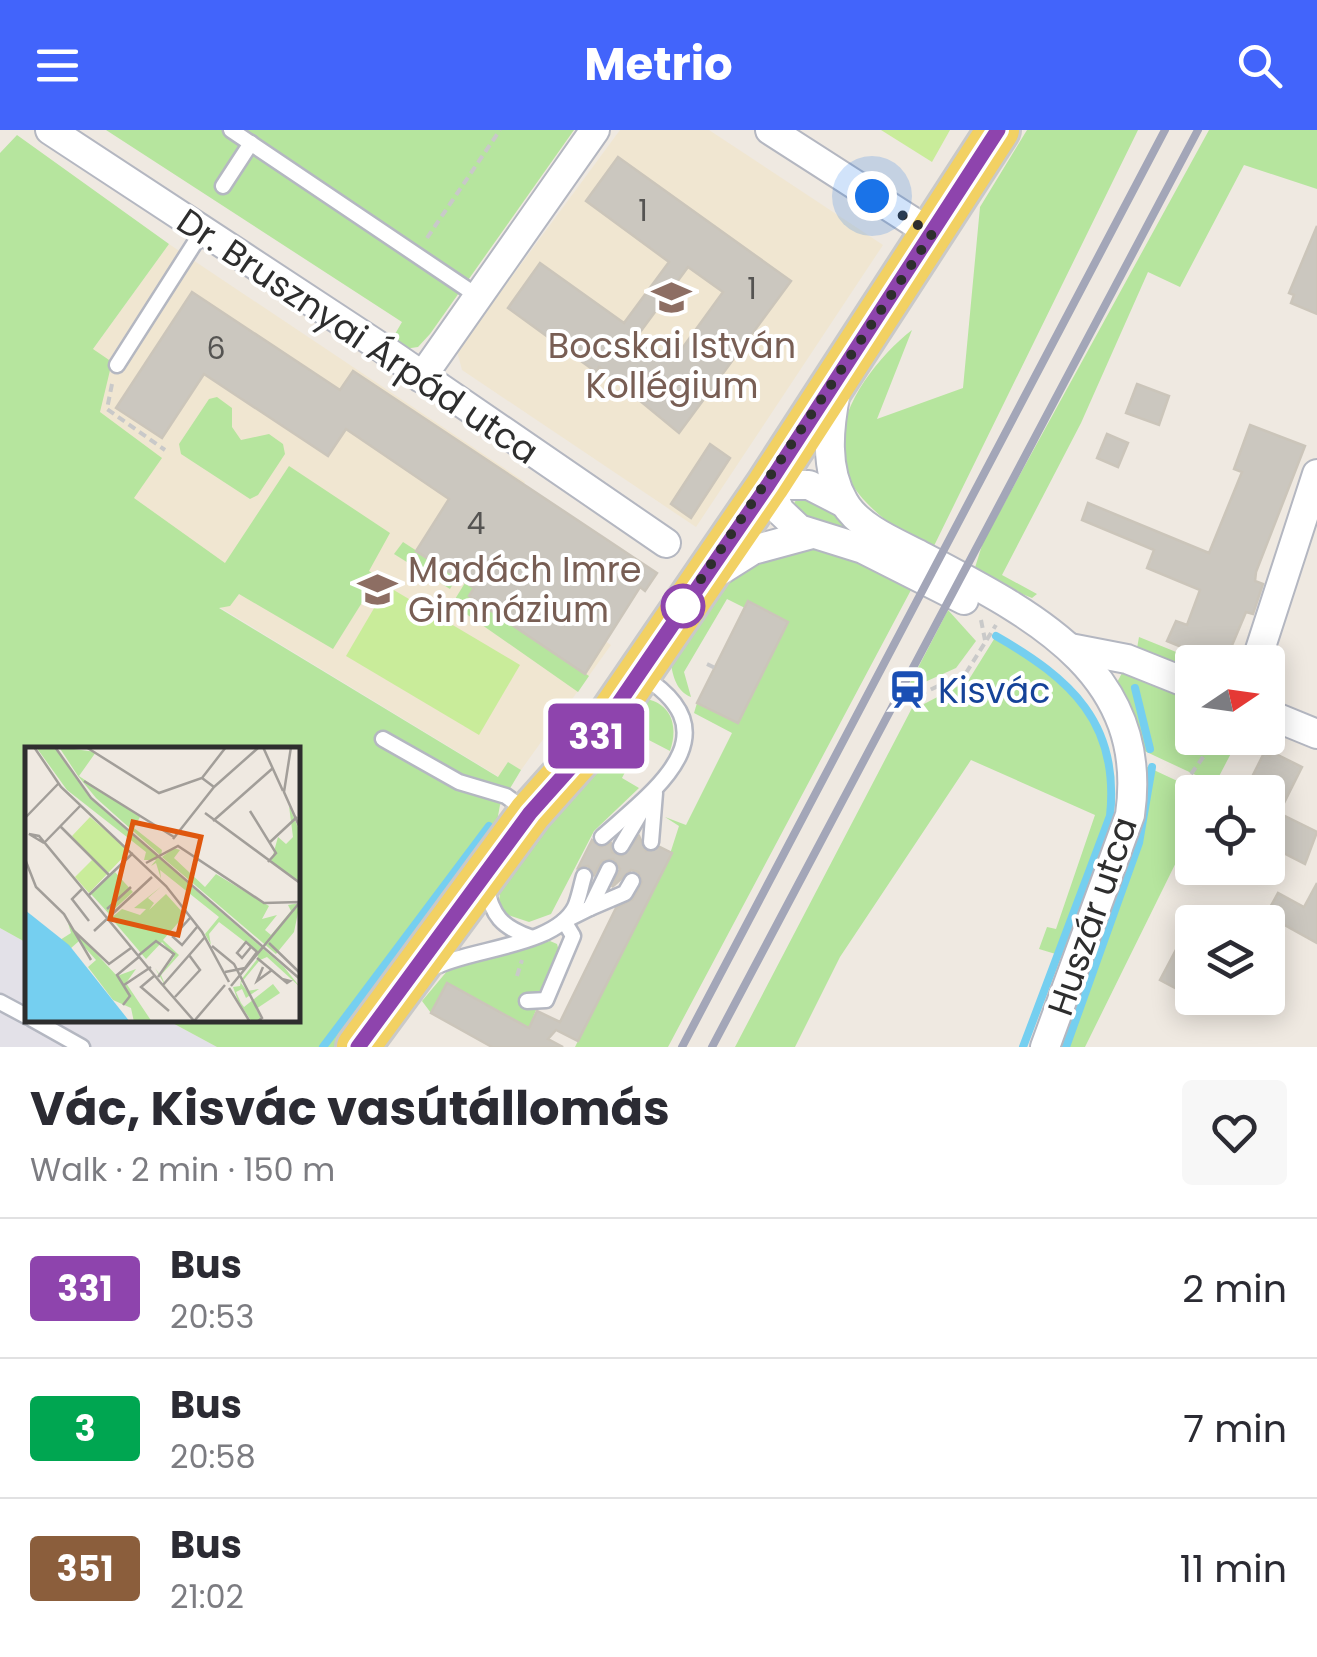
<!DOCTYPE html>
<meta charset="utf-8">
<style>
body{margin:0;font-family:Poppins,sans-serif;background:#f7f7f7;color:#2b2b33;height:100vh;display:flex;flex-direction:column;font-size:38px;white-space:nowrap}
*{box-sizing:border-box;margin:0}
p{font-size:32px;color:#7c7c81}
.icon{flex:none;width:55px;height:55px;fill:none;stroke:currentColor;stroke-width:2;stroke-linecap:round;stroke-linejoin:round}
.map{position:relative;height:917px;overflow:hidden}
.side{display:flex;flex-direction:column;background:#fff;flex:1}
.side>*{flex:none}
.badge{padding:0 20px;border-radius:8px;font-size:35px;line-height:65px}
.needle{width:65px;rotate:77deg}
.controls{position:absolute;left:1175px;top:515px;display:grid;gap:20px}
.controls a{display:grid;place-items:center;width:110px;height:110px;border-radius:10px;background:#fff;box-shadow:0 5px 25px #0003;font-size:50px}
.you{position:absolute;width:50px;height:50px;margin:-25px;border:8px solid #fff;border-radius:50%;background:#1a73e8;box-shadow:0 0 0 15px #1a73e833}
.map>.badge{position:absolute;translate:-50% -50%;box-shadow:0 0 0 5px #fff}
.round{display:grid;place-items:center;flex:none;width:105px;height:105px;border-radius:10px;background:#f7f7f7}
.headline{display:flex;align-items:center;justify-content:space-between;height:170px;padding:0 30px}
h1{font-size:48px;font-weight:700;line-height:75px}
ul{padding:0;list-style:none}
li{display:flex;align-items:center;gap:30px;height:140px;padding:0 30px;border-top:2px solid #e1e1e2}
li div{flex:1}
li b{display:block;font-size:38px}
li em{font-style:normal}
li .badge{min-width:110px;font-weight:700;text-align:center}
header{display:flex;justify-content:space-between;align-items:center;height:130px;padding:0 30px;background:#4264fb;color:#fff;font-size:45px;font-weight:700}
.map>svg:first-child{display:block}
.industrial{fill:#e3e1e8}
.education{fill:#f0e6d1}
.green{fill:#b6e59e}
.pitch{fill:#c9ec9a}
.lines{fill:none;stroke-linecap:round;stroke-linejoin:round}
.stream{stroke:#75cff0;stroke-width:8}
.building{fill:#cbc7bf;stroke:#cbc5ba;stroke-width:2.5;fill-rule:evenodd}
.service-casing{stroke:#b4b7c1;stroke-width:19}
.minor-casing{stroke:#b4b7c1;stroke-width:32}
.primary-casing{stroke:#c9c9c9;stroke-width:48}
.path{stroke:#c9c9c9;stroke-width:4;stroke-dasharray:8 5;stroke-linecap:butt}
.service{stroke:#fff;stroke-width:14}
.minor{stroke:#fff;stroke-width:28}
.primary{stroke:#f2d163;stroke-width:42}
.rail{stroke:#a3a6b8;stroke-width:8}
.line-casing{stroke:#fff;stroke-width:22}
.line{stroke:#8e44ad;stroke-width:15}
.walk{stroke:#2e2e2e;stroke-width:10;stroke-dasharray:0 18}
.stop-dot{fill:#fff;stroke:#8e44ad;stroke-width:5}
.labels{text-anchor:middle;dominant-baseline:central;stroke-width:8;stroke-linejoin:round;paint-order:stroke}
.number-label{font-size:30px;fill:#555452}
.street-label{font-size:35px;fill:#2e2e2e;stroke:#fff}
.education-label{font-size:35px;fill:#785e54;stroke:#fff}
.transit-label{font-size:35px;fill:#164399;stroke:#fff;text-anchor:start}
.inset-road{fill:none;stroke:#a29e99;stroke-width:2.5}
.view{fill:#df570e;fill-opacity:0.15;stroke:#df570e;stroke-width:5}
.inset-edge{fill:none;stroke:#2e2e2e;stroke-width:5}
</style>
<header><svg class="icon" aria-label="menu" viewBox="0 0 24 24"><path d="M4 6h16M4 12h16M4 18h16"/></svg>Metrio<svg class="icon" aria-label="search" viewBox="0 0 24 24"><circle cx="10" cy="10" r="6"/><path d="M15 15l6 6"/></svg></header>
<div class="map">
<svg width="1317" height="917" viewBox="0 0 1317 917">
<rect width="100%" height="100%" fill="#efe9e1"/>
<polygon class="industrial" points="0,798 27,813 28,889 167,890 217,917 0,917"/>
<g class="education">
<polygon points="620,0 709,0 883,115 696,397 462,240 457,221"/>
<polygon points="169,114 525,352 505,384 504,442 611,515 521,640 508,632 499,647 2,345"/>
</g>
<g class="green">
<polygon points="106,0 574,0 430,204 418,217 404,219 391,211 402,192"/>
<path d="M1027,0H1138L930,424C904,404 871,383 853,356C817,302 871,232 912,200L877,289L963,258L980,77Z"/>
<polygon points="1209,0 1317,0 1317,59 1244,35 1180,157 1148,142 1081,293 1002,445 1037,464 1032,468 973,444 983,412"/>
<polygon points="17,5 169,114 93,219 112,232 100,282 162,328 134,368 225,433 289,336 390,403 369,441 378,447 333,519 239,464 230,476 219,478 498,647 508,632 521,640 500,675 496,697 334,917 217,917 167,890 298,889 298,619 28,619 27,813 0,798 0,23"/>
<polygon points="217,267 232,278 232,297 241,310 269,304 283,314 285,324 258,365 250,369 181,324 179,314 209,269"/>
<polygon points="807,364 924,435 808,388 793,375 798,367"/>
<polygon points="403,412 457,447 450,459 394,424"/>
<path d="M802,419C845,419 879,433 911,460L668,917H575L669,727L679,696L665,687L686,695L732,603L694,583L697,573L738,593L788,492L749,472L745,478L727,469L684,542L691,567C677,562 672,545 671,532C718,463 718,444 802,419Z"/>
<polygon points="476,435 485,441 469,466 589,546 578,562 452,474"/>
<polygon points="948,480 976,511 956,538 916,556 910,553"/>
<path d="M996,506C1073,550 1118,593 1113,688C1112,718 1080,794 1069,828L1039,819L1047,797L1056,799L1095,685L971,630L840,827L795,917H735L912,578L919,581L924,574L968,551Z"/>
<polygon points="1139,507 1201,532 1192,532 1192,548 1136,524"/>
<polygon points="1122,543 1192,571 1192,608 1239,608 1215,654 1138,618 1114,558"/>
<path d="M647,569C673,575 678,598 670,621L643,607L622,648L639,658L594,701L551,784L529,792L505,784L499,773L500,761L639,572Z"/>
<polygon points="1141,634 1201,662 1192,662 1192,700 1085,917 1059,917 1129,733 1140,691"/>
<polygon points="550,811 557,814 559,821 529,898 447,853 431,883 422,871 448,840"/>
</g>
<g class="pitch">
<polygon points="881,0 950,0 932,32"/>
<polygon points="387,456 520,535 479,605 346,526"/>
</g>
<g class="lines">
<g class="stream">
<path d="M996,506C1071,549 1120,593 1110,686L1023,917"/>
<polyline points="1135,558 1150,619"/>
<polyline points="323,917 489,696"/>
<polyline points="1066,917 1139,713 1152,637"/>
</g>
</g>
<g class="building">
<path d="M618,27L791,151L679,303L599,237L596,242L508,178L540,133L624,193L669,132L586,71ZM688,137L723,162L673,231L638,205Z"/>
<polygon points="1317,96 1317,184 1291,173 1294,165 1289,163"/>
<polygon points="192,162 340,260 353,241 657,443 645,461 640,457 585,544 469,466 474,458 416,421 449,369 346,299 328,326 204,244 162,308 116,278"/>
<polygon points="1137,254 1169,266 1159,295 1126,283"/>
<polygon points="1250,295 1305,316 1256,442 1255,451 1263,454 1253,484 1246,482 1225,532 1218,532 1167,511 1176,491 1187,495 1200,460 1147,438 1154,420 1082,390 1088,373 1209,423 1242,342 1234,339"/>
<polygon points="1107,304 1128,313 1118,337 1097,328"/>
<polygon points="710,314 730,328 691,388 671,374"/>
<polygon points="748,471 788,492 738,593 697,573"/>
<polygon points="1272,622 1302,637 1268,705 1268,662 1247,657 1264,623 1270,626"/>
<polygon points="1285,686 1317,702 1305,734 1270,716"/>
<polygon points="639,706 646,721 660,717 672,723 578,911 556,900 548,909 563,917 492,917 431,883 447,853 529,898 537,881 560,892 616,778 633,769 642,752 638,742 631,740 612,757 620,739 613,729 602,731 594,745 588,736 578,738 592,710 600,717 611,713 612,722 622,726"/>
<polygon points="1317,753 1317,813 1279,792 1262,792 1278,763 1304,777"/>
<polygon points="1178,816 1192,824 1192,867 1160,850"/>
</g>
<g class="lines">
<defs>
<g id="service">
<polyline points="231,0 479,167"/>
<polyline points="223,56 251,13"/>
<polyline points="117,235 203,100"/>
<polyline points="383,609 459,652 506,666 525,680"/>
<path d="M602,707C656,659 735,603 641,545"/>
<polyline points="651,712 655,663"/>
<polyline points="621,716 644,677"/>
<path d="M486,756C492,786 502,797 530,807"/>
<polyline points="590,778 625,763 632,751"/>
<path d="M433,838C470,818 555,817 575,777C579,768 581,756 584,746"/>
<polyline points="527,871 546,870 573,806 564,791 590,778 609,739"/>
<polyline points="0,872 28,887"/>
<polyline points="32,889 82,917"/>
</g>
<g id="minor">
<polyline points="50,0 382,218 666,413"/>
<polyline points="770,0 932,104"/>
<polyline points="421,248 595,0"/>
<path d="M836,261C829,297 824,338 844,372C858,397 894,412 918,424C1027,482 1151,539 1130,685L1045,917"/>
<polyline points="844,373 809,355 768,355 780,381 799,399 863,419 964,470"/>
<polyline points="718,442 753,420 812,404"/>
<polyline points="1070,518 1127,529 1192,555"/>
<polyline points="1256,532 1317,344"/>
<polyline points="1268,584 1317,604"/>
</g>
<polyline id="primary" points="358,917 530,683 588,618 768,355 998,0"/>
</defs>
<use href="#service" class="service-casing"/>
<use href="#minor" class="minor-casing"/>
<use href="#primary" class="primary-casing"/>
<g class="path">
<polyline points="427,108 500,0"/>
<polyline points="112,254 107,279 165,320"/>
<polyline points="981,490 985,510"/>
<polyline points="707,534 715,538"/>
<polyline points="919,565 966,543 996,495"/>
<polyline points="1191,644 1217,608"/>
<polyline points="517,846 522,830"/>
</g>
<use href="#service" class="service"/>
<use href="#minor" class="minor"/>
<use href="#primary" class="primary"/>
<g class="rail">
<polyline points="682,917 1165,0"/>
<polyline points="712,917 1198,0"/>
</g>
</g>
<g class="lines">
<defs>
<polyline id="line" points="358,917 530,683 588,618 768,355 998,0"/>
</defs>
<use href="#line" class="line-casing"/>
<use href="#line" class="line"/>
<polyline class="walk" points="683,476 677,485 932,104 872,66"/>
</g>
<defs>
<symbol id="school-bare" viewBox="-9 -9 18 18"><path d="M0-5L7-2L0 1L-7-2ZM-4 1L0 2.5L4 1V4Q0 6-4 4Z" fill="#8d6e63" stroke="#fff" stroke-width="2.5" paint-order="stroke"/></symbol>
<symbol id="station-bare" viewBox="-9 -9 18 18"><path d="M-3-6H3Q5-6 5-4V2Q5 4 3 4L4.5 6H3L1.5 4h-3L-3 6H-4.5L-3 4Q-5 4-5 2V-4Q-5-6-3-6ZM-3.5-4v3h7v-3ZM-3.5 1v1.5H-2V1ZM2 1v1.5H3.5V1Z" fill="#1a4fb4" stroke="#fff" stroke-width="2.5" paint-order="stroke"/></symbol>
</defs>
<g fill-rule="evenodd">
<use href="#school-bare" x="644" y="140" width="55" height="55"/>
<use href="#school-bare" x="350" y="432" width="55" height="55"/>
<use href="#station-bare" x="880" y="532" width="55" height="55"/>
</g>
<circle class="stop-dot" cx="683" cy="476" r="20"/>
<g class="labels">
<g class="number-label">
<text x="643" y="80">1</text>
<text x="752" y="158">1</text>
<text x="216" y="218">6</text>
<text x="476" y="393">4</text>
</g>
<g class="street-label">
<text transform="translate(358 206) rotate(34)">Dr. Brusznyai Árpád utca</text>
<text transform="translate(1092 786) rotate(-71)">Huszár utca</text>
</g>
<g class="education-label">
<text x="672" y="215">Bocskai István<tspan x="672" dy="40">Kollégium</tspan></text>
<text x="408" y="439" text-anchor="start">Madách Imre<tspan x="408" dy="40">Gimnázium</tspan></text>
</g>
<g class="transit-label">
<text x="938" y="560">Kisvác</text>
</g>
</g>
<g transform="translate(25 617)">
<rect width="275" height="275" fill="#efe9e1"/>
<path d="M11,0H29L65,51L259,220L275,240L242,210L235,213L216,236L222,244L234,242L221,251L217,242L211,245L216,256L219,260L248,237L255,246L231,262L238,275H227L213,254L208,240L215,239L216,233L233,211L232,204L194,175L184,187L186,198L180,187L194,170L135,123L136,132L131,116L126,119L131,113H119L121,105L42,43ZM34,0L71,5L54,29L115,70L109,81L137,103L136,109L71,51L53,29ZM264,59L275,85V136L246,115L253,90L261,97L268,90ZM149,101L155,103L149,111L180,140L191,127L244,159L237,172L252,168L240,183L246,188L266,164L263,158L275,156L269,185L251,207L137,110ZM90,125L108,145L84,167L66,147ZM137,139L123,151L129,156L124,163L141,147L160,168L138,193L154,208L136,228L141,240L130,221L135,228L149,210L137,195L121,212L86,171L97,162L115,168L121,162L109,161ZM43,176L92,229L111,222L101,236L127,275H109L106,261L88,253L63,220L71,213L54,194L45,202L35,193L46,186Z" fill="#b6e59e"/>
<path d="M65,70L104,104L64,146L50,130L67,113L47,89Z" fill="#c9ec9a"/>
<path d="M0,163L44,198L105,275H0Z" fill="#75cff0"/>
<path class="inset-road" d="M9,0L36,40L141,139L177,185L204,235M30,0L66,51L275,232M61,0L134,46L177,31L201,0M238,0L258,44M266,0L259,45L275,81M59,34L149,90M189,40L233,1M225,64L251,106L243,115M180,66L275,136M0,71L33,37M188,74L248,21M35,79L85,129M148,92L189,40L177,31M19,96L4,87L14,89L135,235M19,96L56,58M244,96L272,70M0,112L11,140L39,167L66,213M121,116L153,99L239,156L275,155M58,141L47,152L64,174M64,148L108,106M82,162L106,140M165,171L148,190L157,198L172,180M48,183L84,217L106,201M69,184L127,130M244,196L275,226M187,199L209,217L237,271L232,275M114,208L131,194L149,207L133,230M232,211L262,236L265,234L257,232M238,220L232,234L247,223M200,225L220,221L232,205L231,204L221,195L212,206L217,211L226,200M129,229L116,240L144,264M135,235L170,275M99,238L126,220M138,238L180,190M206,239L275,155M204,241L225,275M150,250L175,223L164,208M98,258L105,249L92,228L115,209M170,273L200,238"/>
<path class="view" d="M108,75L176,90L153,188L85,172Z"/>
<rect width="275" height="275" class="inset-edge"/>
</g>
</svg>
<div class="controls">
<a><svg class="needle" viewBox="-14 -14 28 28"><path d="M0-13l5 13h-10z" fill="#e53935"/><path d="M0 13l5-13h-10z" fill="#7c7c81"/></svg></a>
<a><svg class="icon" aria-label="locate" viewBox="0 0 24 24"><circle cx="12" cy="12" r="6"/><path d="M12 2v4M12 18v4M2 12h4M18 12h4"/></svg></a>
<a><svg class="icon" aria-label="layers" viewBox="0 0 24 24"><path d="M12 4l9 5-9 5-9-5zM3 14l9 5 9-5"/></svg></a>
</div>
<div class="you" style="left:872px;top:66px"></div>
<b class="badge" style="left:596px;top:606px;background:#8e44ad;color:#fff">331</b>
</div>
<section class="side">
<div class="headline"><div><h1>Vác, Kisvác vasútállomás</h1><p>Walk · 2 min · 150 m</p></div><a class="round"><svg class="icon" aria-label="heart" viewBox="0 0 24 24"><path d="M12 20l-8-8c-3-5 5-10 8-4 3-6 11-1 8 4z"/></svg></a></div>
<ul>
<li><span class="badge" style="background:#8e44ad;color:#fff">331</span><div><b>Bus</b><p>20:53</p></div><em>2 min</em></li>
<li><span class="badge" style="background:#00a651;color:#fff">3</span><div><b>Bus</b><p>20:58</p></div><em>7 min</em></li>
<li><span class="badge" style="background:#8b5e3c;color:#fff">351</span><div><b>Bus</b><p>21:02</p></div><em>11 min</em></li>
</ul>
</section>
